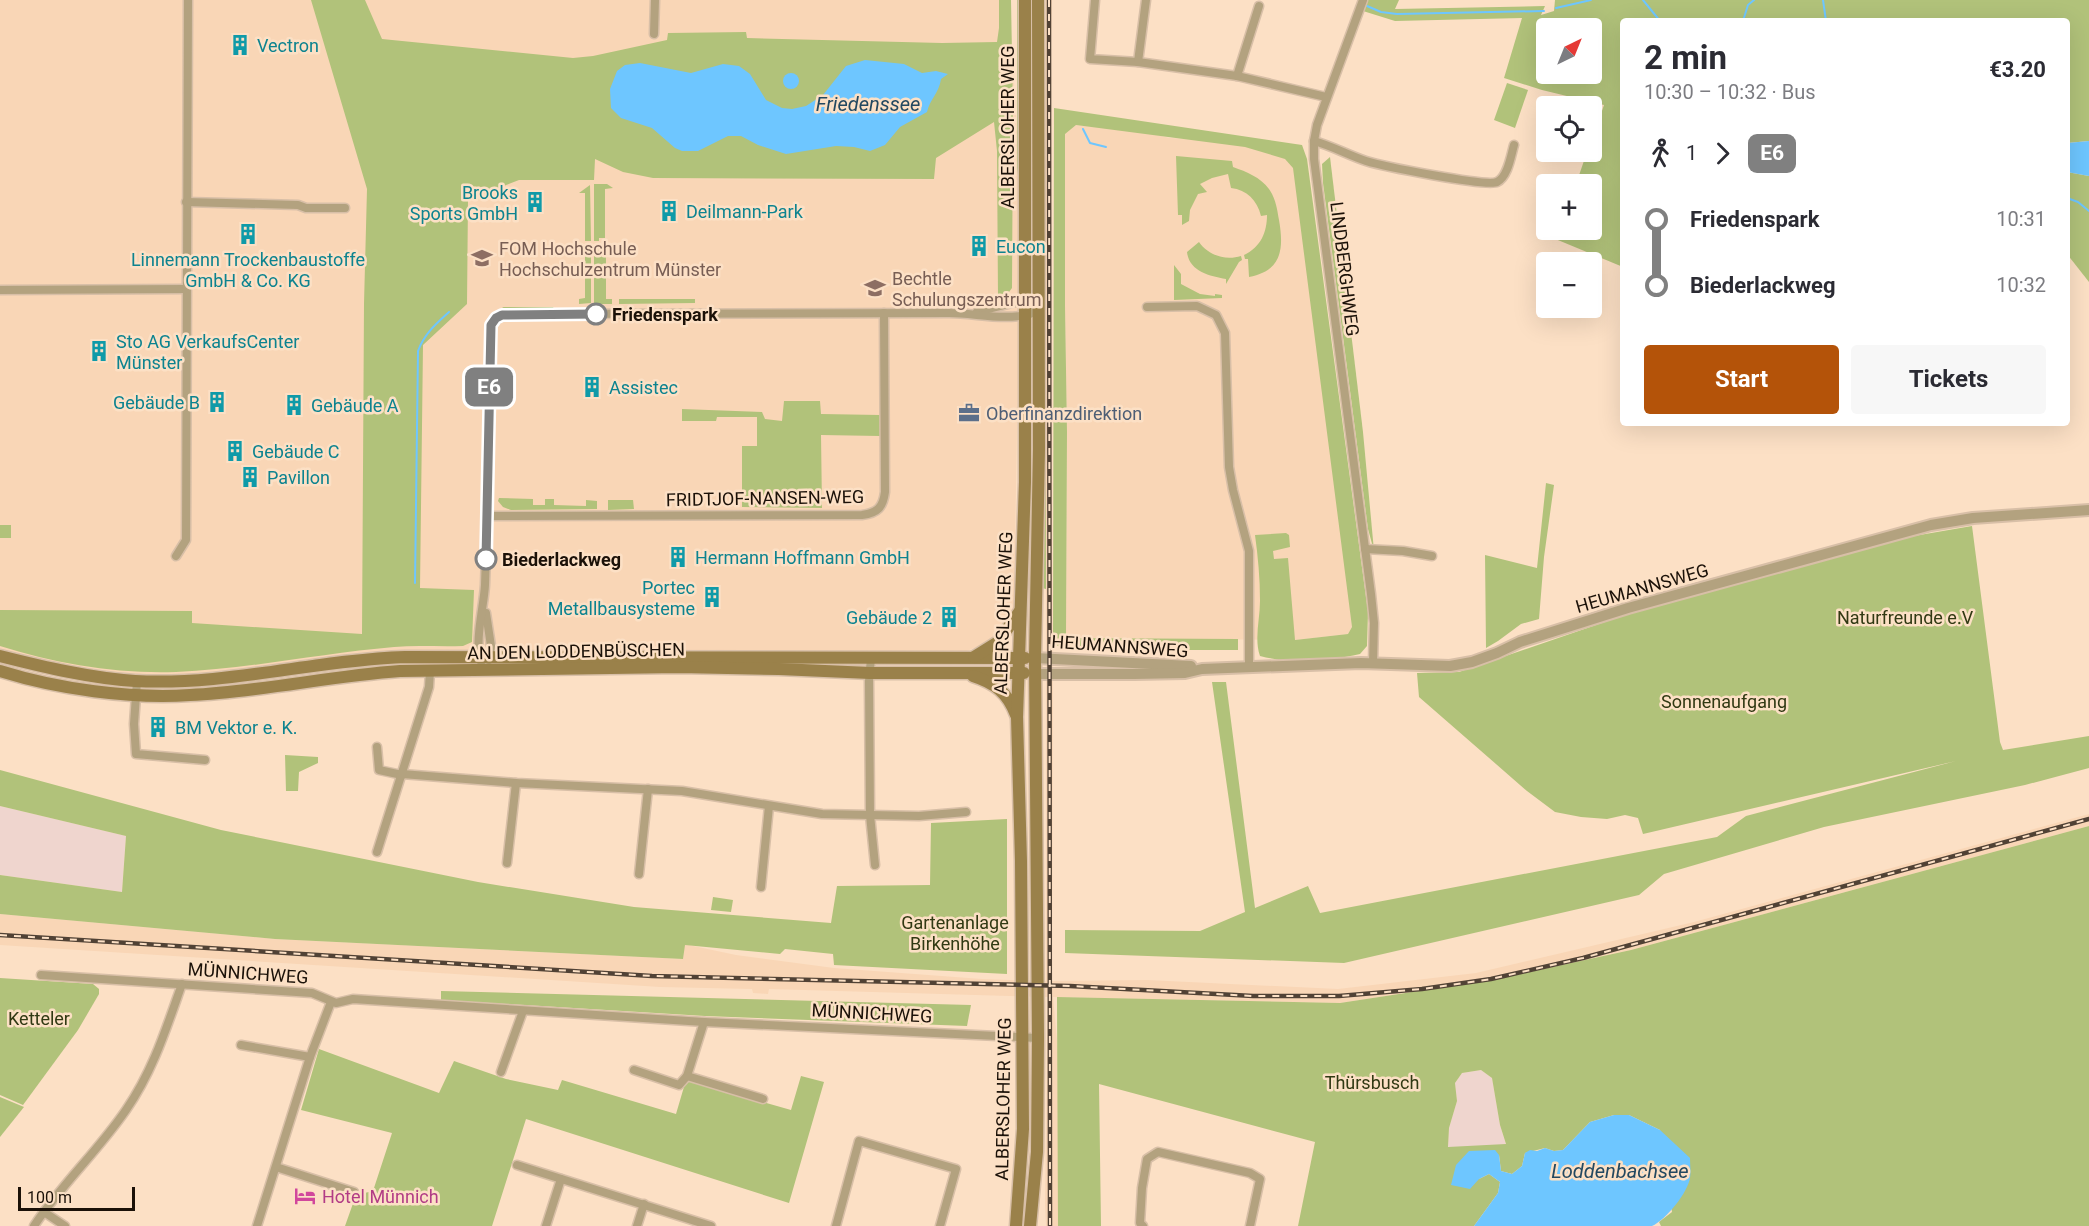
<!DOCTYPE html>
<meta charset="utf-8">
<style>
body{margin:0;font-family:Roboto,sans-serif;background:#f7f7f7;color:#2b2b33;height:100vh;display:flex;flex-direction:column;font-size:22px;white-space:nowrap}
*{box-sizing:border-box;margin:0}
p{font-size:20px;color:#7c7c81}
.icon{flex:none;width:33px;height:33px;fill:none;stroke:currentColor;stroke-width:2;stroke-linecap:round;stroke-linejoin:round}
.map{position:relative;flex:1;overflow:hidden}
.sheet{position:absolute;left:1620px;top:18px;width:450px;height:408px;display:flex;flex-direction:column;background:#fff;border-radius:6px;box-shadow:0 6px 24px #0002}
.sheet>*{flex:none}
.badge{padding:0 12px;border-radius:9px;font-size:21px;line-height:39px}
.needle{width:39px;rotate:43deg}
.controls{position:absolute;left:1536px;top:18px;display:grid;gap:12px}
.controls a{display:grid;place-items:center;width:66px;height:66px;border-radius:6px;background:#fff;box-shadow:0 6px 24px #0002;font-size:30px}
.scale{position:absolute;left:18px;bottom:15px;width:117px;box-sizing:border-box;padding-left:6px;border:3px solid #1b1108;border-top:0;font-size:16px;line-height:21px;white-space:nowrap;color:#1b1108;-webkit-text-stroke:4px #fce0c5;paint-order:stroke}
.map>.badge{position:absolute;translate:-50% -50%;box-shadow:0 0 0 3px #fff}
.legs{display:flex;align-items:center;gap:9px;height:66px;padding:0 24px;font-size:20px}
.legs p{margin-inline-start:auto}
.headline{display:flex;align-items:center;justify-content:space-between;height:102px;padding:0 24px}
h1{font-size:33px;font-weight:700;line-height:45px}
.action{display:flex;gap:12px;margin-top:auto;padding:12px 24px}
.action a{flex:1;height:69px;border-radius:6px;background:#b45309;color:#fff;font-size:24px;font-weight:700;line-height:69px;text-align:center}
.action a+a{background:#f7f7f7;color:#2b2b33}
ul{padding:0 24px;list-style:none}
li{display:flex;align-items:center;gap:21px;height:66px;font-size:22px}
li i{display:grid;place-items:center;width:9px;height:100%;margin:0 8px;background:currentColor}
li i::after{content:'';width:15px;height:15px;margin:-8px;border:4px solid;border-radius:50%;background:#fff}
li p{margin-inline-start:auto}
li:first-child i{background:linear-gradient(#0000 50%,currentColor 0)}
li:last-child i{background:linear-gradient(currentColor 50%,#0000 0)}
.map>svg:first-child{display:block}
.built{fill:#f9d6b6}
.industrial{fill:#efd5ce}
.green{fill:#b1c27a;fill-rule:evenodd}
.water{fill:#6ec6ff}
.lines{fill:none;stroke-linecap:round;stroke-linejoin:round}
.stream{stroke:#6ec6ff;stroke-width:2}
.minor-casing{stroke:#d8bfa7;stroke-width:11}
.tertiary-casing{stroke:#d8bfa7;stroke-width:14}
.secondary-casing{stroke:#d8bfa7;stroke-width:15}
.minor{stroke:#b3a27f;stroke-width:8}
.tertiary{stroke:#b3a27f;stroke-width:10}
.secondary{stroke:#9a814a;stroke-width:12}
.rail-casing{stroke:#514235;stroke-width:4.5}
.rail{stroke:#fce0c5;stroke-width:2;stroke-dasharray:7;stroke-linecap:butt}
.line-1-casing{stroke:#fff;stroke-width:14}
.line-1{stroke:#808080;stroke-width:9}
.stop-1-dot{fill:#fff;stroke:#808080;stroke-width:3}
.labels{text-anchor:middle;dominant-baseline:central;stroke-width:5;stroke-linejoin:round;paint-order:stroke}
.culture-label{font-size:18px;fill:#0d838f;stroke:#fce0c5;text-anchor:start}
.street-label{font-size:18px;fill:#1b1108;stroke:#fce0c5}
.education-label{font-size:18px;fill:#785e54;stroke:#fce0c5;text-anchor:start}
.stop-label{font-size:18px;font-weight:bold;fill:#1b1108;stroke:#fce0c5;text-anchor:start}
.service-label{font-size:18px;fill:#4e5e75;stroke:#fce0c5;text-anchor:start}
.park-label{font-size:18px;fill:#313913;stroke:#fce0c5}
.hotel-label{font-size:18px;fill:#b23c85;stroke:#fce0c5;text-anchor:start}
.water-label{font-size:20px;font-style:italic;fill:#234860;stroke:#fce0c5}
</style>
<div class="map">
<svg width="2089" height="1226" viewBox="0 0 2089 1226">
<rect width="100%" height="100%" fill="#fce0c5"/>
<g class="built">
<polygon points="0,0 1009,0 1021,195 1014,607 1005,625 990,642 959,654 475,653 198,677 136,676 86,671 0,653"/>
<polygon points="1046,0 1052,0 1049,109 1053,702 1052,981 1147,980 1338,989 1476,973 1694,922 2089,814 2089,826 1631,950 1497,979 1340,1003 1053,997 1058,1051 1058,1226 1046,1226 1045,1204 1048,997 769,989 768,994 753,993 752,989 660,987 0,945 0,914 275,939 683,959 684,944 736,955 834,968 982,979 1046,981"/>
<polygon points="1076,125 1138,131 1170,138 1302,145 1352,627 1348,634 1295,640 1066,638 1067,432 1065,306 1065,133"/>
</g>
<g class="industrial">
<polygon points="0,806 126,836 122,892 0,875"/>
<polygon points="1481,1070 1492,1078 1500,1125 1506,1145 1448,1148 1449,1128 1457,1101 1455,1083 1462,1073"/>
</g>
<g class="green">
<path d="M311,0H365L382,39L573,58L593,56L667,40L668,33L746,32L747,38L942,43L997,42L999,28V0H1011L1013,111L1012,288L1009,292L998,298L997,151L994,122L936,158L934,179L653,178L623,172L595,159L594,180H519L468,200L467,304L423,345L420,588L474,590L472,642L463,646C440,647 417,645 394,647C322,653 249,669 176,672C117,674 56,664 0,646V610L192,611V623L362,634L364,304L367,189Z"/>
<polygon points="1017,0 1021,0 1021,145 1017,175"/>
<path d="M1367,0H1399L1395,9L1545,6L1541,15L1554,11L1555,0H2089V141L2067,143V21H1623V267L1553,238L1551,230H1592V184H1576L1587,152H1592V140L1604,105L1542,90L1504,78L1522,18L1395,21L1363,11ZM1546,28H1592V74H1546Z"/>
<polygon points="1507,83 1528,90 1515,128 1494,120"/>
<path d="M1054,108L1302,145L1307,159L1368,612L1367,646L1360,654C1329,661 1291,664 1260,656C1254,639 1260,619 1260,601C1260,578 1258,557 1255,535L1286,533L1289,535L1290,547L1273,551L1274,559L1288,558L1295,640L1348,634L1352,627L1293,168L1285,159L1245,147L1076,125L1065,134V306L1067,432L1066,638L1238,639V650H1071L1053,644Z"/>
<polygon points="1042,143 1045,143 1046,589 1042,588"/>
<path d="M1176,156L1232,161L1233,167C1247,172 1260,177 1269,189C1276,199 1277,209 1279,220C1284,249 1282,271 1249,277L1248,259H1245L1244,255C1261,247 1267,232 1267,215L1261,216C1257,200 1247,190 1231,188L1228,174L1212,178L1200,184L1207,192L1198,194L1190,210L1189,221L1182,225V215H1178Z"/>
<polygon points="1330,157 1363,432 1374,551 1368,529 1323,183 1322,164"/>
<polygon points="2067,172 2089,176 2089,282 2067,254"/>
<polygon points="594,184 607,184 613,188 605,189 605,238 599,238 599,241 594,241"/>
<polygon points="590,185 591,241 585,241 585,193 579,193"/>
<path d="M1199,242C1208,255 1225,261 1241,256L1242,260L1239,262L1226,284V279C1209,276 1189,271 1187,252Z"/>
<polygon points="585,244 591,244 591,303 579,304 579,299 585,298"/>
<polygon points="594,244 599,244 600,248 606,248 606,299 612,299 612,304 594,304"/>
<polygon points="1174,265 1181,274 1181,284 1200,294 1215,296 1215,294 1222,295 1222,298 1174,300"/>
<polygon points="619,299 695,299 695,303 619,304"/>
<polygon points="502,307 553,307 554,309 505,309"/>
<polygon points="784,401 820,401 821,414 880,415 880,436 821,435 822,508 742,507 742,446 757,446 757,417 717,417 716,421 682,421 682,409 762,412 765,419 782,421"/>
<polygon points="1546,483 1554,485 1544,557 1539,619 1521,624 1498,641 1486,648 1485,555 1537,568"/>
<polygon points="499,498 533,499 533,505 545,505 545,499 554,499 554,505 586,506 586,500 597,501 597,509 511,510 503,507 498,501"/>
<polygon points="608,500 633,500 634,509 608,510"/>
<rect x="0" y="525" width="11" height="13"/>
<polygon points="1972,526 2000,742 2003,750 2089,736 2089,768 2025,785 1824,827 1664,874 1639,895 1344,963 1065,953 1065,930 1200,931 1245,912 1212,682 1226,682 1255,908 1308,886 1320,913 1717,837 1746,816 1956,761 1643,834 1638,818 1625,815 1607,819 1581,817 1555,812 1527,791 1419,697 1417,673 1459,672 1628,614 1879,542"/>
<polygon points="285,755 318,757 318,763 299,772 298,791 286,791"/>
<polygon points="0,770 221,830 478,882 634,907 831,923 837,886 930,885 931,823 1007,819 1007,974 834,965 833,954 785,949 780,954 685,945 683,959 275,939 0,914 0,875 122,892 126,836 0,806"/>
<path d="M2089,826V1226H1661L1659,1222L1672,1212L1660,1130L1629,1115H1614L1590,1122L1563,1150L1554,1151L1545,1148L1525,1153L1522,1166L1512,1174L1501,1171L1499,1155L1479,1179L1489,1174L1500,1182L1498,1193L1474,1226H1298L1315,1142L1099,1084L1101,1226H1058L1057,997L1340,1003L1497,979L1631,950ZM1481,1070L1492,1078L1500,1125L1506,1144L1448,1147L1449,1128L1457,1101L1455,1083L1462,1073Z"/>
<polygon points="713,897 733,900 731,912 711,910"/>
<polygon points="0,978 93,984 99,989 99,994 78,1030 23,1105 0,1095"/>
<polygon points="441,991 971,1005 967,1026 705,1016 441,1000"/>
<polygon points="319,1049 439,1093 454,1061 506,1079 558,1090 562,1080 676,1114 686,1080 791,1110 801,1076 824,1082 789,1203 526,1119 492,1226 345,1226 356,1195 373,1191 392,1133 301,1110"/>
<polygon points="0,1097 24,1107 0,1137"/>
</g>
<g class="water">
<path d="M865,60L904,64L922,73L936,71L948,74L941,79C939,93 930,99 927,112L900,127L885,145L870,151L854,147L836,146L786,154L758,145L741,136H728L698,151H682L675,148L652,128L621,118L611,108L610,89L617,71L625,65L640,63L691,73L723,64L739,66L750,74L766,100L782,108L792,109L806,106L823,95L846,66Z"/>
<circle cx="791" cy="81" r="8"/>
<polygon points="2089,141 2089,176 2067,172 2067,143"/>
<path d="M1614,1115H1629L1660,1130L1690,1158C1690,1164 1691,1171 1690,1178C1688,1192 1666,1220 1652,1226H1474L1498,1193L1500,1182L1489,1174L1479,1179L1470,1189L1451,1185L1456,1165L1469,1151L1495,1150L1499,1155L1501,1171L1512,1174L1522,1166L1525,1153L1530,1150L1537,1151L1545,1148L1554,1151L1563,1150L1590,1122Z"/>
</g>
<g class="lines">
<g class="stream">
<polyline points="1643,0 1660,21"/>
<polyline points="1823,0 1826,21"/>
<polyline points="1367,6 1381,12 1397,14 1544,11"/>
<polyline points="1556,8 1591,0"/>
<polyline points="1743,21 1748,5 1754,0"/>
<polyline points="1083,129 1090,143 1106,147"/>
<polyline points="2067,198 2078,202 2089,211"/>
<path d="M415,583L418,351C424,334 436,324 449,312"/>
</g>
<defs>
<g id="minor">
<polyline points="1095,0 1090,59 1138,62 1237,76 1326,97"/>
<polyline points="1363,0 1317,125 1314,141 1314,159 1371,594 1374,623 1373,663"/>
<polyline points="654,34 655,0"/>
<polyline points="1138,62 1146,0"/>
<polyline points="1237,76 1259,6"/>
<path d="M1314,141C1332,146 1348,155 1366,161C1382,166 1486,187 1497,182C1508,177 1511,155 1514,145"/>
<polyline points="186,202 298,205 306,208 345,208"/>
<polyline points="0,290 185,289"/>
<polyline points="1147,307 1197,306 1216,315 1225,333 1229,467 1233,490 1249,551 1249,667"/>
<polyline points="977,312 1016,302 1025,303 1039,311"/>
<path d="M488,516L862,515C878,513 883,507 885,492L884,313"/>
<polyline points="1365,549 1403,551 1432,556"/>
<polyline points="176,556 186,540 188,0"/>
<polyline points="486,613 491,646 489,660"/>
<polyline points="871,658 869,681 870,815 875,865"/>
<path d="M481,662C474,642 484,606 485,585C488,501 490,417 490,334C493,314 505,315 522,314L949,313C975,313 1005,321 1030,314"/>
<polyline points="137,681 134,724 136,754 205,760"/>
<polyline points="377,747 379,770 402,775"/>
<polyline points="402,774 516,783 682,791 822,814 919,816 966,812"/>
<polyline points="377,852 429,687 430,671"/>
<polyline points="507,863 516,783"/>
<polyline points="639,874 648,789"/>
<polyline points="761,887 769,806"/>
<polyline points="41,975 312,993 336,1003 353,999 704,1022 1038,1038"/>
<polyline points="241,1045 310,1057"/>
<polyline points="634,1070 679,1085 687,1076 704,1022"/>
<polyline points="501,1072 523,1011"/>
<polyline points="687,1076 763,1099"/>
<polyline points="517,1165 711,1226"/>
<polyline points="276,1167 354,1192"/>
<polyline points="44,1212 65,1226"/>
<path d="M34,1226C61,1185 98,1151 126,1110C153,1071 166,1029 182,984"/>
<polyline points="257,1226 310,1057 331,1002"/>
<polyline points="546,1226 561,1179"/>
<polyline points="637,1226 644,1204"/>
<polyline points="836,1226 859,1141 956,1169 940,1226"/>
<polyline points="1143,1226 1140,1223 1142,1188 1147,1159 1158,1152 1250,1173 1260,1179 1250,1226"/>
</g>
<g id="tertiary">
<polyline points="1035,658 1191,666"/>
<polyline points="1035,674 1134,674 1185,673 1202,669 1361,663 1450,666 1472,662 1497,653 1520,642 1628,608 1931,525 1973,518 2089,510"/>
</g>
<g id="secondary">
<path d="M0,656C44,667 90,678 135,681C226,686 315,660 405,657L1025,658"/>
<polyline points="974,657 998,642 1020,611"/>
<path d="M0,671C57,689 131,699 190,695C260,692 329,676 400,671L679,667L779,669L870,673H1024"/>
<path d="M973,676C995,683 1008,693 1016,715"/>
<polyline points="1016,1226 1023,1129 1021,861 1017,717 1025,482 1025,0"/>
<polyline points="1030,1226 1037,1152 1038,1038 1035,658 1039,449 1038,0"/>
</g>
</defs>
<use href="#minor" class="minor-casing"/>
<use href="#tertiary" class="tertiary-casing"/>
<use href="#secondary" class="secondary-casing"/>
<use href="#minor" class="minor"/>
<use href="#tertiary" class="tertiary"/>
<use href="#secondary" class="secondary"/>
<defs>
<g id="rail">
<polyline points="1049,0 1050,1226"/>
<polyline points="0,935 652,976 1070,986 1253,996 1339,996 1422,989 1491,979 1583,958 2089,819"/>
</g>
</defs>
<use href="#rail" class="rail-casing"/>
<use href="#rail" class="rail"/>
</g>
<g class="lines">
<defs>
<polyline id="line-1" points="486,559 491,325 496,318 502,315 596,314"/>
</defs>
<use href="#line-1" class="line-1-casing"/>
<use href="#line-1" class="line-1"/>
</g>
<defs>
<symbol id="building-bare" viewBox="-9 -9 18 18"><path d="M-4-6H4V6H1V3H-1V6H-4ZM-2.5-4.3h1.7v1.8h-1.7ZM.8-4.3h1.7v1.8H.8ZM-2.5-1h1.7V.8h-1.7ZM.8-1h1.7V.8H.8Z" fill="#0f9aa8" stroke="#fce0c5" stroke-width="2.5" paint-order="stroke"/></symbol>
<symbol id="university-bare" viewBox="-9 -9 18 18"><path d="M0-5L7-2L0 1L-7-2ZM-4 1L0 2.5L4 1V4Q0 6-4 4Z" fill="#8d6e63" stroke="#fce0c5" stroke-width="2.5" paint-order="stroke"/></symbol>
<symbol id="school-bare" viewBox="-9 -9 18 18"><path d="M0-5L7-2L0 1L-7-2ZM-4 1L0 2.5L4 1V4Q0 6-4 4Z" fill="#8d6e63" stroke="#fce0c5" stroke-width="2.5" paint-order="stroke"/></symbol>
<symbol id="office-bare" viewBox="-9 -9 18 18"><path d="M-6-3h4V-5.5h4V-3h4V5H-6ZM-1-4.5V-3h2v-1.5ZM-6 0V1H6V0Z" fill="#5c6f8a" stroke="#fce0c5" stroke-width="2.5" paint-order="stroke"/></symbol>
<symbol id="hotel-bare" viewBox="-9 -9 18 18"><path d="M-6-4.5h1.5V1H6V5H4.5V3h-9V5H-6ZM-4 0a1.8 1.8 0 1 1 3.6 0ZM.5 0V-2.5h3Q6-2.5 6 0Z" fill="#d1479c" stroke="#fce0c5" stroke-width="2.5" paint-order="stroke"/></symbol>
</defs>
<g fill-rule="evenodd">
<use href="#building-bare" x="225" y="30" width="30" height="30"/>
<use href="#building-bare" x="520" y="187" width="30" height="30"/>
<use href="#building-bare" x="654" y="196" width="30" height="30"/>
<use href="#building-bare" x="233" y="219" width="30" height="30"/>
<use href="#building-bare" x="964" y="231" width="30" height="30"/>
<use href="#university-bare" x="467" y="243" width="30" height="30"/>
<use href="#school-bare" x="860" y="273" width="30" height="30"/>
<use href="#building-bare" x="84" y="336" width="30" height="30"/>
<use href="#building-bare" x="577" y="372" width="30" height="30"/>
<use href="#building-bare" x="202" y="387" width="30" height="30"/>
<use href="#building-bare" x="279" y="390" width="30" height="30"/>
<use href="#office-bare" x="954" y="398" width="30" height="30"/>
<use href="#building-bare" x="220" y="436" width="30" height="30"/>
<use href="#building-bare" x="235" y="462" width="30" height="30"/>
<use href="#building-bare" x="663" y="542" width="30" height="30"/>
<use href="#building-bare" x="697" y="582" width="30" height="30"/>
<use href="#building-bare" x="934" y="602" width="30" height="30"/>
<use href="#building-bare" x="143" y="712" width="30" height="30"/>
<use href="#hotel-bare" x="290" y="1181" width="30" height="30"/>
</g>
<g class="stop-1-dot">
<circle cx="596" cy="314" r="10"/>
<circle cx="486" cy="559" r="10"/>
</g>
<g class="labels">
<g class="culture-label">
<text x="257" y="45">Vectron</text>
<text x="518" y="192" text-anchor="end">Brooks<tspan x="518" dy="21">Sports GmbH</tspan></text>
<text x="686" y="211">Deilmann-Park</text>
<text x="996" y="246">Eucon</text>
<text x="248" y="259" text-anchor="middle">Linnemann Trockenbaustoffe<tspan x="248" dy="21">GmbH &amp; Co. KG</tspan></text>
<text x="116" y="341">Sto AG VerkaufsCenter<tspan x="116" dy="21">Münster</tspan></text>
<text x="609" y="387">Assistec</text>
<text x="200" y="402" text-anchor="end">Gebäude B</text>
<text x="311" y="405">Gebäude A</text>
<text x="252" y="451">Gebäude C</text>
<text x="267" y="477">Pavillon</text>
<text x="695" y="557">Hermann Hoffmann GmbH</text>
<text x="695" y="587" text-anchor="end">Portec<tspan x="695" dy="21">Metallbausysteme</tspan></text>
<text x="932" y="617" text-anchor="end">Gebäude 2</text>
<text x="175" y="727">BM Vektor e. K.</text>
</g>
<g class="street-label">
<text transform="translate(1007 127) rotate(-90)">ALBERSLOHER WEG</text>
<text transform="translate(1345 269) rotate(83)">LINDBERGHWEG</text>
<text transform="translate(765 498) rotate(-1)">FRIDTJOF-NANSEN-WEG</text>
<text transform="translate(1642 588) rotate(-16)">HEUMANNSWEG</text>
<text transform="translate(1003 613) rotate(-88)">ALBERSLOHER WEG</text>
<text transform="translate(1120 646) rotate(4)">HEUMANNSWEG</text>
<text transform="translate(576 651) rotate(-1)">AN DEN LODDENBÜSCHEN</text>
<text transform="translate(248 973) rotate(4)">MÜNNICHWEG</text>
<text transform="translate(872 1013) rotate(3)">MÜNNICHWEG</text>
<text transform="translate(1003 1099) rotate(-89)">ALBERSLOHER WEG</text>
</g>
<g class="education-label">
<text x="499" y="248">FOM Hochschule<tspan x="499" dy="21">Hochschulzentrum Münster</tspan></text>
<text x="892" y="278">Bechtle<tspan x="892" dy="21">Schulungszentrum</tspan></text>
</g>
<g class="stop-label">
<text x="612" y="314">Friedenspark</text>
<text x="502" y="559">Biederlackweg</text>
</g>
<g class="service-label">
<text x="986" y="413">Oberfinanzdirektion</text>
</g>
<g class="park-label">
<text x="1905" y="617">Naturfreunde e.V</text>
<text x="1724" y="701">Sonnenaufgang</text>
<text x="955" y="922">Gartenanlage<tspan x="955" dy="21">Birkenhöhe</tspan></text>
<text x="39" y="1018">Ketteler</text>
<text x="1372" y="1082">Thürsbusch</text>
</g>
<g class="hotel-label">
<text x="322" y="1196">Hotel Münnich</text>
</g>
<g class="water-label">
<text x="868" y="104">Friedenssee</text>
<text x="1620" y="1171">Loddenbachsee</text>
</g>
</g>
</svg>
<div class="controls">
<a><svg class="needle" viewBox="-14 -14 28 28"><path d="M0-13l5 13h-10z" fill="#e53935"/><path d="M0 13l5-13h-10z" fill="#7c7c81"/></svg></a>
<a><svg class="icon" aria-label="locate" viewBox="0 0 24 24"><circle cx="12" cy="12" r="6"/><path d="M12 2v4M12 18v4M2 12h4M18 12h4"/></svg></a>
<a>+</a>
<a>−</a>
</div>
<div class="scale">100 m</div>
<b class="badge" style="left:489px;top:387px;background:#808080;color:#fff">E6</b>
<section class="sheet">
<div class="headline"><div><h1>2 min</h1><p>10:30 – 10:32 · Bus</p></div><b>€3.20</b></div>
<div class="legs"><svg class="icon" aria-label="walk" viewBox="0 0 24 24"><circle cx="13" cy="4" r="2"/><path d="M13 8l-2 6 4 7M11 14l-3 7M7 12l3-4h3l4 4"/></svg>1<svg class="icon" aria-label="forward" viewBox="0 0 24 24"><path d="M9 5l7 7-7 7"/></svg><b class="badge" style="background:#808080;color:#fff">E6</b></div>
<ul>
<li><i style="color:#808080"></i><b>Friedenspark</b><p>10:31</p></li>
<li><i style="color:#808080"></i><b>Biederlackweg</b><p>10:32</p></li>
</ul>
<div class="action"><a>Start</a><a>Tickets</a></div>
</section>
</div>
